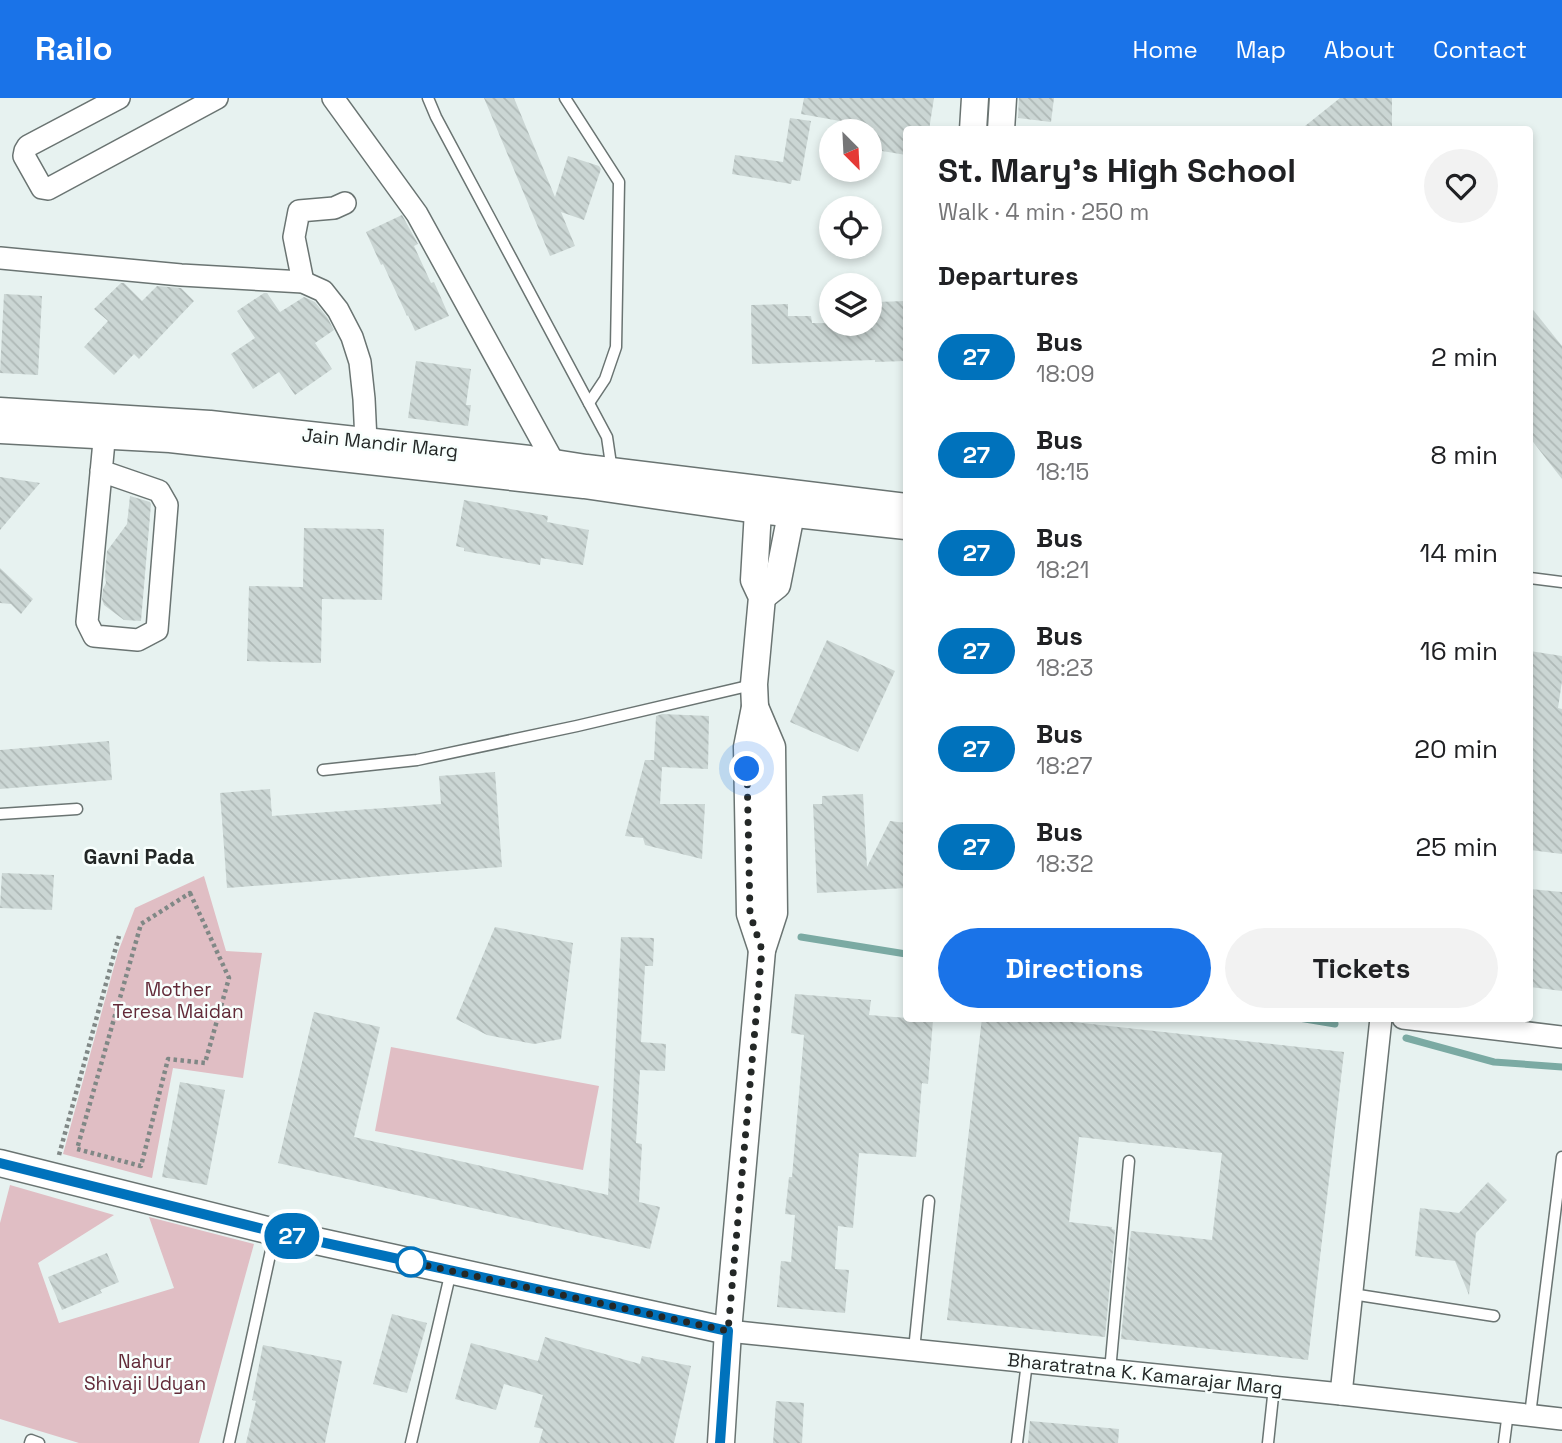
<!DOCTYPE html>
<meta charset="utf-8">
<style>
body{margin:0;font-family:"Space Grotesk",sans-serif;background:#f2f2f2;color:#202124;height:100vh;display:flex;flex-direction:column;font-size:26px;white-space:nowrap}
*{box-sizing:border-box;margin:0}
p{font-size:23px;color:#757577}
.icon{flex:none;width:38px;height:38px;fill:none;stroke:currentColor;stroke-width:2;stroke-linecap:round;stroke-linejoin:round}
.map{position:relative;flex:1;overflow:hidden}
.panel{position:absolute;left:903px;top:28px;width:630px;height:896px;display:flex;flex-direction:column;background:#fff;border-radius:7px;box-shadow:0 4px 10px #0003}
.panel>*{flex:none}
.badge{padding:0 14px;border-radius:23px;font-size:24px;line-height:46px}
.needle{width:46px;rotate:156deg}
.controls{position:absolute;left:819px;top:21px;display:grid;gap:14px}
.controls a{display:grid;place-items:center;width:63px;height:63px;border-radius:50%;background:#fff;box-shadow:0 4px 10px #0003;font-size:35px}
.you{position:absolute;width:35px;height:35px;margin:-18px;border:5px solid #fff;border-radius:50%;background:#1a73e8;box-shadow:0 0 0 10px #1a73e833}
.map>.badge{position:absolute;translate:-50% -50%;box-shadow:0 0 0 4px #fff}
h2{padding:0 35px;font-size:26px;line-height:63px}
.round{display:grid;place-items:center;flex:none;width:74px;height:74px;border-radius:37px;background:#f2f2f2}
.overview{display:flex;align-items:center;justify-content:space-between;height:119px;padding:0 35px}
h1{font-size:33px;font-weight:600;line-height:52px}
.action{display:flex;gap:14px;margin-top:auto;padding:14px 35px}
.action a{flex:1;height:80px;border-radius:42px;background:#1a73e8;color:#fff;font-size:28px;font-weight:600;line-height:80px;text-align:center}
.action a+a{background:#f2f2f2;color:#202124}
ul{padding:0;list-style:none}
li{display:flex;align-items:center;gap:21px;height:98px;padding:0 35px}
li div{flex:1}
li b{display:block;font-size:26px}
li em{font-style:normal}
li .badge{min-width:77px;font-weight:700;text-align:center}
header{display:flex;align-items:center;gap:42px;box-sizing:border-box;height:98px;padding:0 35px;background:#1a73e8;color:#fff}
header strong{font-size:33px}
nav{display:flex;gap:38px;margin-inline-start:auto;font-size:24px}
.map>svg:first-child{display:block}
.green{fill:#e0bec4}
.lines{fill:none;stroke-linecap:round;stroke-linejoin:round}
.stream{stroke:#7baaa3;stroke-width:7}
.building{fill:url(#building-back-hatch)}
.service-casing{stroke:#6a7472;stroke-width:13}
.minor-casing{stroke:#6a7472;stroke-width:24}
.tertiary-casing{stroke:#6a7472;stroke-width:29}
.path{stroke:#808886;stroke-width:4.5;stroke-dasharray:3.5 3.5;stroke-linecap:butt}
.service{stroke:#fff;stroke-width:10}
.minor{stroke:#fff;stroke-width:21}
.tertiary{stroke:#fff;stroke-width:26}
.line-casing{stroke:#fff;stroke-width:16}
.line{stroke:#0072bc;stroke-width:10}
.walk{stroke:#242827;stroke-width:7;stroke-dasharray:0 12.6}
.stop-dot{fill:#fff;stroke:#0072bc;stroke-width:3.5}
.labels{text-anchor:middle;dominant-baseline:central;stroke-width:5;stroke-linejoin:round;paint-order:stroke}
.street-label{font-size:19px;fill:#242827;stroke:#f8fffd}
.park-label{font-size:19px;fill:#622a38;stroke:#f8fffd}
.neighbourhood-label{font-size:21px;font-weight:bold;fill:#242827;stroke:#f8fffd}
</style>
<header>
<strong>Railo</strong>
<nav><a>Home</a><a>Map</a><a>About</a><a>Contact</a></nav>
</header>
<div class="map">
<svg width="1562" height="1345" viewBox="0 0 1562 1345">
<defs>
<pattern id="building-back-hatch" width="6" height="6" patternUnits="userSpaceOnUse" patternTransform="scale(1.75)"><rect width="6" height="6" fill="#cbd6d4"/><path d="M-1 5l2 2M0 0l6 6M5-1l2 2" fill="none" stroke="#aeb8b6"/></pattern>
</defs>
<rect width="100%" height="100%" fill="#e7f2f0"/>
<g class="green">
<polygon points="204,778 226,853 262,855 243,980 173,970 152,1080 63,1056 118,854 135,810"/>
<polygon points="391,949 599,988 583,1072 375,1033"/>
<polygon points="10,1087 114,1117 38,1165 59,1225 174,1190 149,1119 254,1146 199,1345 79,1345 0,1321 0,1125"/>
</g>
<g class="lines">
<g class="stream">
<polyline points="801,839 906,856"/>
<polyline points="1299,920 1335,926"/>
<polyline points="1406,940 1494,964 1562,969"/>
</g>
</g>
<g class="building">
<polygon points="484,0 514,0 555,99 568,58 599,68 601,71 584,122 561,114 575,148 550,158"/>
<polygon points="804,0 934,0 929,32 906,32 906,57 870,51 870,33 861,33 862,27 801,16"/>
<polygon points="1019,0 1054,0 1051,24 1018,20"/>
<polygon points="1340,0 1392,0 1392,32 1300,32"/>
<polygon points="790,20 811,23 800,83 792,82 791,86 732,76 735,57 783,64"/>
<polygon points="402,117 418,146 414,148 431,185 434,184 449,218 415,233 408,217 407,218 383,166 381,167 366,134"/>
<polygon points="121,185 124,185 142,203 157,188 181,190 194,203 139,261 134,256 114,277 84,249 108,223 94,211"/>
<polygon points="264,195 267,195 280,214 304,199 315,204 327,219 334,232 315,245 332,271 295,297 279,274 253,291 231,256 255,240 237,213"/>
<polygon points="4,196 42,198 38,277 0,275"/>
<polygon points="906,203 906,263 875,264 875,262 752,266 751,207 788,206 788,218 811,218 812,225 870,226 870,217 876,216 876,204"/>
<polygon points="1530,208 1562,248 1562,381 1530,340"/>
<polygon points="416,263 471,271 466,307 471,307 468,328 408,320"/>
<polygon points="0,379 40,385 0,432"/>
<polygon points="130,398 150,404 151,406 141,523 124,522 104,507 102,501 103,491 106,485 105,478 107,453 127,426"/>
<polygon points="464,402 548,418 547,424 589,432 583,467 541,460 540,467 464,453 464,450 456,448"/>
<polygon points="304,430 384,431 382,502 322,501 321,565 247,563 249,488 303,489"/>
<polygon points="0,470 33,501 21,516 11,506 0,505"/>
<polygon points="827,542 895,573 858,654 790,624"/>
<polygon points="1530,553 1562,558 1562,583 1558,610 1562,611 1562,756 1530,752"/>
<polygon points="662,616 709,618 708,671 662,669 660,706 705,706 702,761 645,747 643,740 625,738 645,662 654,662 656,618"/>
<polygon points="109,643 112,682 0,691 0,652"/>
<polygon points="495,674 502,769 227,790 220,695 270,691 272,718 441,706 439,678"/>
<polygon points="863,696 867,769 890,723 906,725 906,790 817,795 813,706 822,706 822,698"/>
<polygon points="2,775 54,777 52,812 0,810"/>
<polygon points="1530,791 1562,794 1562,893 1530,889"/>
<polygon points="495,829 573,845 561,941 534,946 487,937 456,921"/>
<polygon points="621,839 654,840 653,868 645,868 641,944 666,946 665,973 640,972 636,1045 642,1046 639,1104 660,1109 650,1151 278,1065 314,914 380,929 354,1039 608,1097"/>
<polygon points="795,896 871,902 869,917 933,922 928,986 922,985 916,1059 859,1055 853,1130 838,1128 835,1171 849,1172 845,1215 777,1209 781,1163 791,1164 795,1117 785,1116 789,1079 792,1079 804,937 791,935"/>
<polygon points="982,920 1037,920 1344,954 1308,1262 1121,1241 1131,1133 1212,1142 1222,1055 1079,1039 1069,1124 1112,1129 1112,1131 1115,1132 1105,1239 947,1222"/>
<polygon points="180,984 225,992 207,1087 162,1079"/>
<polygon points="1488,1084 1507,1102 1476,1135 1469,1197 1455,1163 1415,1158 1420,1110 1459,1115"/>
<polygon points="107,1155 119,1184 100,1192 102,1195 62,1212 48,1179"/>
<polygon points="392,1216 427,1225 407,1295 373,1286"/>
<polygon points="545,1239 640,1266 642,1258 691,1268 674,1345 539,1345 543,1331 534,1329 543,1297 504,1286 496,1312 455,1301 471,1245 538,1263"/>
<polygon points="263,1247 342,1263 325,1345 246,1345 256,1303 252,1302"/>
<polygon points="776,1303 804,1305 802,1345 773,1345"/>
<polygon points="1030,1323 1119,1331 1118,1345 1028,1345"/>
</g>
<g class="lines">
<defs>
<g id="service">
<polyline points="428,0 436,19 607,339 612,373"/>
<polyline points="565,0 619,84 616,249 605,281 589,305"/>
<polyline points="1530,480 1562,484"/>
<polyline points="323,672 417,662 577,628 752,587"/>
<polyline points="0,716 77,711"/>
<polyline points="1352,1196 1494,1218"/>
<polyline points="914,1252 929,1103"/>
<polyline points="1110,1273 1129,1063"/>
<polyline points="1530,1317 1562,1059"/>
<polyline points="30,1345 31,1342 39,1345"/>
<polyline points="229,1345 275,1134"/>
<polyline points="411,1345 451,1173"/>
<polyline points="1017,1345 1027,1264"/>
<polyline points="1268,1345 1274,1289"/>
<polyline points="1504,1345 1508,1314"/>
</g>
<g id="minor">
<polyline points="119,0 28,48 25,53 24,58 42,90 48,91 217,0"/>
<polyline points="333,0 417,116 554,365"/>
<polyline points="0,160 181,177 303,184 323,193 338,212 352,239 360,264 364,301 366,343"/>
<polyline points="303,184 294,139 299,113 334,110 345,105"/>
<polyline points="101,373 159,393 167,407 157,532 138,542 94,538 87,524 106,322"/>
<polyline points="1403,920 1562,939"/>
<polyline points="728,1233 1341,1296 1562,1321"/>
<polyline points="1341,1296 1381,920"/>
</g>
<g id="tertiary">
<polyline points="973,32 975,0"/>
<polyline points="1001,32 1003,0"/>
<polyline points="0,313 210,326 529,361 586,370 906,409"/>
<polyline points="0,332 170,341 584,387 757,412 906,428"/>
<polyline points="759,395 754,482 762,499 754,586 755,609 747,649 750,816 762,852"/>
<polyline points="762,499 777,487 794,401"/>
<polyline points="0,1065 275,1134 728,1233"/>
<polyline points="721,1345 728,1233 762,852 774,815 772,649 755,609"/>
</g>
</defs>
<use href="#service" class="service-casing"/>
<use href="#minor" class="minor-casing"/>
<use href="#tertiary" class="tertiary-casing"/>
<g class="path">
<polygon points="190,795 229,880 205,965 168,961 141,1068 77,1051 141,826"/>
<polyline points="59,1057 119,838"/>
</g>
<use href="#service" class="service"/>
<use href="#minor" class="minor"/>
<use href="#tertiary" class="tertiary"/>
</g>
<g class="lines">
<defs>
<polyline id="line" points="0,1065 275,1134 728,1233 720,1345"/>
</defs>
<use href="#line" class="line-casing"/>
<use href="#line" class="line"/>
<polyline class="walk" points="411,1164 401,1162 728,1233 762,852 750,816 747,671"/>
</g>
<circle class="stop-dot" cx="411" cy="1164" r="14"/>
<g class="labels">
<g class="street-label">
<text transform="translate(380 345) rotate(6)">Jain Mandir Marg</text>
<text transform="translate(1145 1276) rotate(6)">Bharatratna K. Kamarajar Marg</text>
</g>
<g class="park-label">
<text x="178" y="891">Mother<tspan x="178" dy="22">Teresa Maidan</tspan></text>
<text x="145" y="1263">Nahur<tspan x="145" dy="22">Shivaji Udyan</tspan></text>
</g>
<g class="neighbourhood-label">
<text x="139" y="758">Gavni Pada</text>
</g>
</g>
</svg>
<div class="controls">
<a><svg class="needle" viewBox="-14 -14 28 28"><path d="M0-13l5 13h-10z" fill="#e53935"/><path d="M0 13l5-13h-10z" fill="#757577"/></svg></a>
<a><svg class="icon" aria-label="locate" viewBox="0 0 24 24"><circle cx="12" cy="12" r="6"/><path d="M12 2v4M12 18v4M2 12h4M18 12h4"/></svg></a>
<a><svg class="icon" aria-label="layers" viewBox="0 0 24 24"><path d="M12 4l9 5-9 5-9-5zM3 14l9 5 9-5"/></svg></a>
</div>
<div class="you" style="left:747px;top:671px"></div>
<b class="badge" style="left:292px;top:1138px;background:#0072bc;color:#fff">27</b>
<section class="panel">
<div class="overview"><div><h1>St. Mary's High School</h1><p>Walk · 4 min · 250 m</p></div><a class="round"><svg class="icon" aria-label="heart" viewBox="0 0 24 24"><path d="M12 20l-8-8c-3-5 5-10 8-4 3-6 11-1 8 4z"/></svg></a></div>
<h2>Departures</h2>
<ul>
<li><span class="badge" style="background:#0072bc;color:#fff">27</span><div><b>Bus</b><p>18:09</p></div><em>2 min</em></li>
<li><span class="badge" style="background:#0072bc;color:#fff">27</span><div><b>Bus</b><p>18:15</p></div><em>8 min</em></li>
<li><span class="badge" style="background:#0072bc;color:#fff">27</span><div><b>Bus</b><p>18:21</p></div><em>14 min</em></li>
<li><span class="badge" style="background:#0072bc;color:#fff">27</span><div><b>Bus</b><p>18:23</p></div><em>16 min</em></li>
<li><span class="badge" style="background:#0072bc;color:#fff">27</span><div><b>Bus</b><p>18:27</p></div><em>20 min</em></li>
<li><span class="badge" style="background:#0072bc;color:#fff">27</span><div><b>Bus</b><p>18:32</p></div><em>25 min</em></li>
</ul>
<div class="action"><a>Directions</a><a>Tickets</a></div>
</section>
</div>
